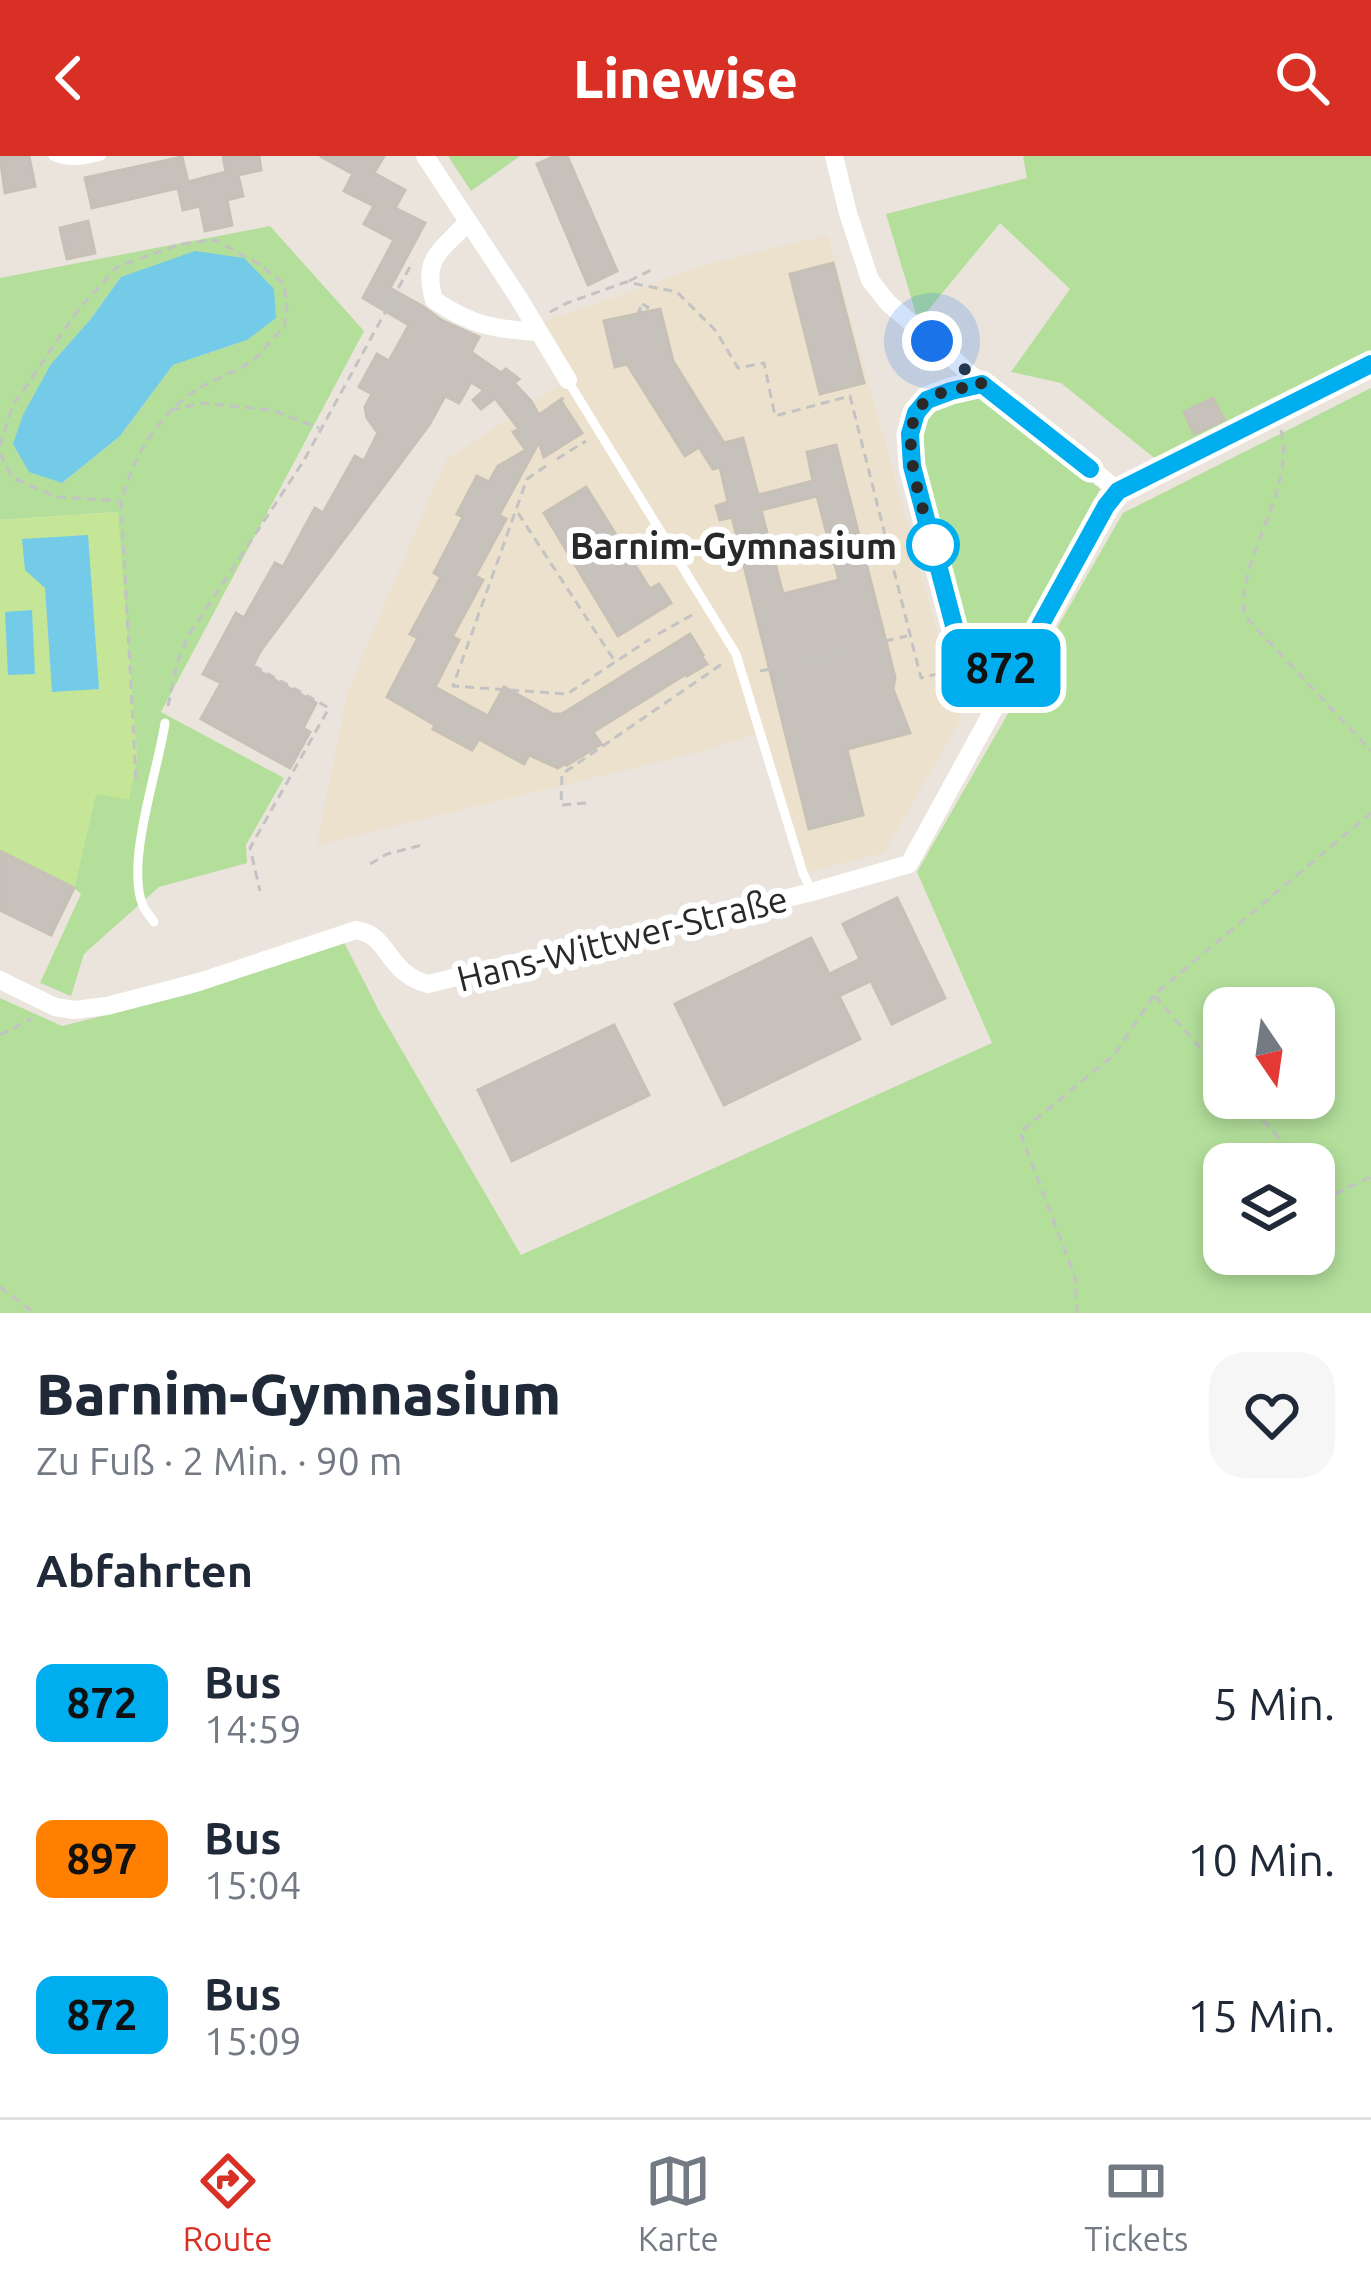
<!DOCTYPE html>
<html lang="de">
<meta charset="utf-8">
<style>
body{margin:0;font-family:Ubuntu,sans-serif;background:#f6f6f7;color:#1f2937;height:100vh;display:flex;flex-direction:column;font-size:45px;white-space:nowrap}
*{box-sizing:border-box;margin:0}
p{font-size:39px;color:#747a83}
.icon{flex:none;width:66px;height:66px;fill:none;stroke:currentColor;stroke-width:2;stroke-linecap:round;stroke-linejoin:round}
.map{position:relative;height:1157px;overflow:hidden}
.panel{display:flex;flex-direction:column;background:#fff;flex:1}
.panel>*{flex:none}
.badge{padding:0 24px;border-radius:18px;font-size:42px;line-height:78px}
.needle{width:78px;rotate:167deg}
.tools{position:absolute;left:1203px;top:831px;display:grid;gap:24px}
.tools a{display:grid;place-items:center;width:132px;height:132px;border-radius:24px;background:#fff;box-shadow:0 6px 18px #0003;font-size:60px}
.you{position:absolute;width:60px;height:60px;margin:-30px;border:9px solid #fff;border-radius:50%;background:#1a73e8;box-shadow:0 0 0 18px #1a73e833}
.map>.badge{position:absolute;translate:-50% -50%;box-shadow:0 0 0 6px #fff}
h2{padding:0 36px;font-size:45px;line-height:108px}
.round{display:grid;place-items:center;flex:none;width:126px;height:126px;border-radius:36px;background:#f6f6f7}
.head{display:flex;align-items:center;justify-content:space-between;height:204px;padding:0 36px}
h1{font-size:57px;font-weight:800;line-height:90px}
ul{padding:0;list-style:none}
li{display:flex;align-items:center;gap:36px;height:156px;padding:0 36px}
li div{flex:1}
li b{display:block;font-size:45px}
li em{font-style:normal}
li .badge{min-width:132px;font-weight:700;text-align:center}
header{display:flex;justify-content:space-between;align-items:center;height:156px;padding:0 36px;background:#d93025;color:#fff;font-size:54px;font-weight:800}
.tab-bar{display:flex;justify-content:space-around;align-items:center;height:168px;border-top:3px solid #e0e1e3;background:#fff;font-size:33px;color:#747a83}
.tab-bar a{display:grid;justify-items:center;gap:6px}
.tab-bar .on{color:#d93025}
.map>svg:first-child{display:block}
.education{fill:#ece1cc}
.green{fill:#b3df9b;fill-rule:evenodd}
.pitch{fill:#c5e697}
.water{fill:#74cbe8}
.building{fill:#c6c1bb;stroke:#c6c0b6;stroke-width:3;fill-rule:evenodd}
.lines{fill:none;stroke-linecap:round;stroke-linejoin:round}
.path{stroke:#c3c3c3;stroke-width:3;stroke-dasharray:9 6;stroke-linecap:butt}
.lane{stroke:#fff;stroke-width:9}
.street{stroke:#fff;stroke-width:18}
.line-casing{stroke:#fff;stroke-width:27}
.line{stroke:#00aeef;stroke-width:18}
.walk{stroke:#292929;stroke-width:12;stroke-dasharray:0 21.6}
.stop-dot{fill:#fff;stroke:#00aeef;stroke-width:6}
.labels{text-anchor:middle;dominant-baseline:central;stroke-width:12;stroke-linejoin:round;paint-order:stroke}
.stop-label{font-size:36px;font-weight:bold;fill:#292929;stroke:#fff;text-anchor:end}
.street-label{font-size:36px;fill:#292929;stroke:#fff}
</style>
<header><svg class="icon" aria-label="back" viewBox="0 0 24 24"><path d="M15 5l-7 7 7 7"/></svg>Linewise<svg class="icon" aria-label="search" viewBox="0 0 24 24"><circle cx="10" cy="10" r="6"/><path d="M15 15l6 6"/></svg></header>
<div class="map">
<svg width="1371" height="1157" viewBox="0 0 1371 1157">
<rect width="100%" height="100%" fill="#ebe4dc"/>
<polygon class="education" points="828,79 961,563 884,697 803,717 758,577 712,593 317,689 348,535 446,304 567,224 528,171 711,107"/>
<g class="green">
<polygon points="448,0 520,0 471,35"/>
<polygon points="1023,0 1371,0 1371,196 1164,303 1153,301 1061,227 1011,216 1070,133 1000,67 925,158 916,158 886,58 1027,22"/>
<path d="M270,70L364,175L161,556L284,622L246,689L247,707L159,731L84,798L71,840L40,827L81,738L74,732L96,637L137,603L117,356L0,364V122ZM121,121L247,184L173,209L120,280L62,327L29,315L90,164Z"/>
<path d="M1371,232V1157H0V842L62,870L190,838L344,786L379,855L521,1099L992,887L917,716L1123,357ZM1224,852H1314V942H1224ZM1224,1008H1314V1098H1224Z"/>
<path d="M979,236L1100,333L1012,499C992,500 983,497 968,483C948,411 919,335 924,260L940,245Z"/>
</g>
<polygon class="pitch" points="118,356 137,603 129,644 96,638 74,732 0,695 0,364"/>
<g class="water">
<polygon points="195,95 244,102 274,133 276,162 247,184 173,209 120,280 62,327 29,316 13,288 23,259 51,208 90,164 121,121"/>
<polygon points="88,379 99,533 52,536 45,432 25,414 22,383"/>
<polygon points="32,454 35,518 8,519 5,456"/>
</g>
<g class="building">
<polygon points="0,0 29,0 35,30 5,37"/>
<polygon points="223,0 259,0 261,14 238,19 243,40 227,44 232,69 205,75 200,50 183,54 178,32 92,52 85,22 182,1 188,26 226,16"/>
<polygon points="320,0 384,0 374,17 405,34 395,52 425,67 390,132 422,150 441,164 479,181 471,196 501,217 506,213 519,223 514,227 531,245 539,259 563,242 561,245 582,277 544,301 539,286 499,359 506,363 475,420 483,424 452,481 459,484 435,531 488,560 504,531 553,558 562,558 690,478 703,499 701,500 707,508 687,520 686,518 593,576 601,588 567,609 566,607 558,612 529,599 524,608 479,583 472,594 433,573 435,569 387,541 418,482 410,478 441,421 434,417 463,361 457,358 477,320 489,326 498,310 526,294 513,276 519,273 495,242 481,253 473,244 484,234 471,226 459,247 445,240 429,269 261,494 252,511 316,547 303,572 310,576 290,612 201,563 221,527 203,518 236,457 244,462 275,407 283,411 315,352 323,357 355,300 364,305 378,277 367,262 365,251 372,238 359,231 377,198 389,205 409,169 363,142 394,84 364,68 374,50 344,35 353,18"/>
<polygon points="555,0 567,0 617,115 588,129 537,8"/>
<polygon points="88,65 95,97 67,103 60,72"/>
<polygon points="833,107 864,227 820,238 790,118"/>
<path d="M660,153L673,205L724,287L743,282L758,339L813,325L807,296L836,289L895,521L893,533L910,577L847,593L863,659L809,673L732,361L720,364L716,350L728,346L720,311L713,313L699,291L685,300L627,208L615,211L604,165ZM817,340L839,424L783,438L761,354Z"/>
<polygon points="1213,242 1224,264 1194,278 1184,256"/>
<polygon points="586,331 650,433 659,428 671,447 618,480 544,357"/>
<polygon points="0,695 74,732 51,779 0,754"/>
<polygon points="897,742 945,842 892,868 871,825 839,840 860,883 724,949 675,848 811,782 829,818 860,803 843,768"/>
<polygon points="614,869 649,939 512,1005 478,934"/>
</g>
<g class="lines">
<g class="path">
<polyline points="629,125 655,112"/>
<polygon points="642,148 648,151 645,157 639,155"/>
<polyline points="550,156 567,147 626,126 677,136 716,175 738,212 764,207 775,260 850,240 921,522 945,516"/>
<polyline points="171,254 202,247 272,254 319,272"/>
<path d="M1281,274C1296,335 1238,398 1244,459L1371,595"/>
<path d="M0,290L13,249L78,154L117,111L181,88L215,84L259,108L284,128L287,150L284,172C273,181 267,190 258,200C243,214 217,221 200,232C159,256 133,301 121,346L136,624"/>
<polyline points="0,298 13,322 56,341 119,345"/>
<polyline points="557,303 586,285"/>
<polyline points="546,310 527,323 453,530 567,538 650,483"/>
<polyline points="518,357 614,504"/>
<polyline points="658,478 694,458"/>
<polyline points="885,485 907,480"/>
<polyline points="800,506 856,492"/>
<polyline points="254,510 329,552 250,692 260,735"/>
<polyline points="760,515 770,513"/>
<polyline points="168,550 177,508 188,480 303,306 411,109"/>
<polyline points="586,647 561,649 562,618 722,508"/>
<polyline points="370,708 387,698 422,689"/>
<polyline points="1155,840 1224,920"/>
<polyline points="0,879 31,863"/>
<polyline points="1243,942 1302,1008"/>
<polyline points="1314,1021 1331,1040 1371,1021"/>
<polyline points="0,1131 34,1157"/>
<polyline points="1077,1157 1075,1121 1020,976 1115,898 1154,839 1371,657"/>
</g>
<g class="lane">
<path d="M53,0C68,8 86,4 101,0"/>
<polyline points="568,225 736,498 803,717 812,736"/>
<path d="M982,228L927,243L916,258L910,277L912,310L958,485C972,509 990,514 1016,509"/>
<path d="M154,766C153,764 143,752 143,750C125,707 158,615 165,567"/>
</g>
<g class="street">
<polyline points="425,0 518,141 568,224"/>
<polyline points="834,0 848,57 870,124 888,147 982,228 1119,335"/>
<path d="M467,67C440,96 422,102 434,144C471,169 493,173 537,176"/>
<path d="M0,824L55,851L74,854L107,850L199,826L356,774C390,779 386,817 428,828L812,736L909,708L1105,350L1119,335L1371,208"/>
</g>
</g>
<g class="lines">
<defs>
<path id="line" d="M1090,313L982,228L951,235L927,244L916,257L910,278L912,310L958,485C972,511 992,514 1019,508L1106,350L1118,335L1371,208"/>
</defs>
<use href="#line" class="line-casing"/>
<use href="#line" class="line"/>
<path class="walk" d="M932,185L982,228C965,232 940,234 927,244C891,271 925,355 933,389"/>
</g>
<circle class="stop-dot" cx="933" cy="389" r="24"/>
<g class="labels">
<g class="stop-label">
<text x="897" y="389">Barnim-Gymnasium</text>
</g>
<g class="street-label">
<text transform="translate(622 782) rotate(-14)">Hans-Wittwer-Straße</text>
</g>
</g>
</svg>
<div class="tools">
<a><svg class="needle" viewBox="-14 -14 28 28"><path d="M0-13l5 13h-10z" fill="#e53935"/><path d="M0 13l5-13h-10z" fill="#747a83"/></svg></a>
<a><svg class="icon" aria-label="layers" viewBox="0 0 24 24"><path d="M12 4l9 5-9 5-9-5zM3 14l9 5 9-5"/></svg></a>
</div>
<div class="you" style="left:932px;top:185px"></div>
<b class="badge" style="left:1001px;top:512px;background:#00aeef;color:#111">872</b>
</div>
<section class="panel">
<div class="head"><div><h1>Barnim-Gymnasium</h1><p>Zu Fuß · 2 Min. · 90 m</p></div><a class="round"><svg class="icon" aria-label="heart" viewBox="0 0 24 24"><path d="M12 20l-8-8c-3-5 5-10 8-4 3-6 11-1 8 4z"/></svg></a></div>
<h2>Abfahrten</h2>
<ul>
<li><span class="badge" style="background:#00aeef;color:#111">872</span><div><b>Bus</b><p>14:59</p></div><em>5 Min.</em></li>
<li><span class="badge" style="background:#ff8000;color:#111">897</span><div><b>Bus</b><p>15:04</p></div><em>10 Min.</em></li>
<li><span class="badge" style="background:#00aeef;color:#111">872</span><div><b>Bus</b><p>15:09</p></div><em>15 Min.</em></li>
</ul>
</section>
<nav class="tab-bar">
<a class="on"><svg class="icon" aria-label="directions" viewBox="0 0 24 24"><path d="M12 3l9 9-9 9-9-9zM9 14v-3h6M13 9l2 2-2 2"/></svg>Route</a>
<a><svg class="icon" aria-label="map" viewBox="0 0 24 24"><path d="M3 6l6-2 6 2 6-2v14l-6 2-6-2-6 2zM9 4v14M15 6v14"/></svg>Karte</a>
<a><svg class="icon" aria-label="tickets" viewBox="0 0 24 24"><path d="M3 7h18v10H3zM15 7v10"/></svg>Tickets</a>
</nav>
